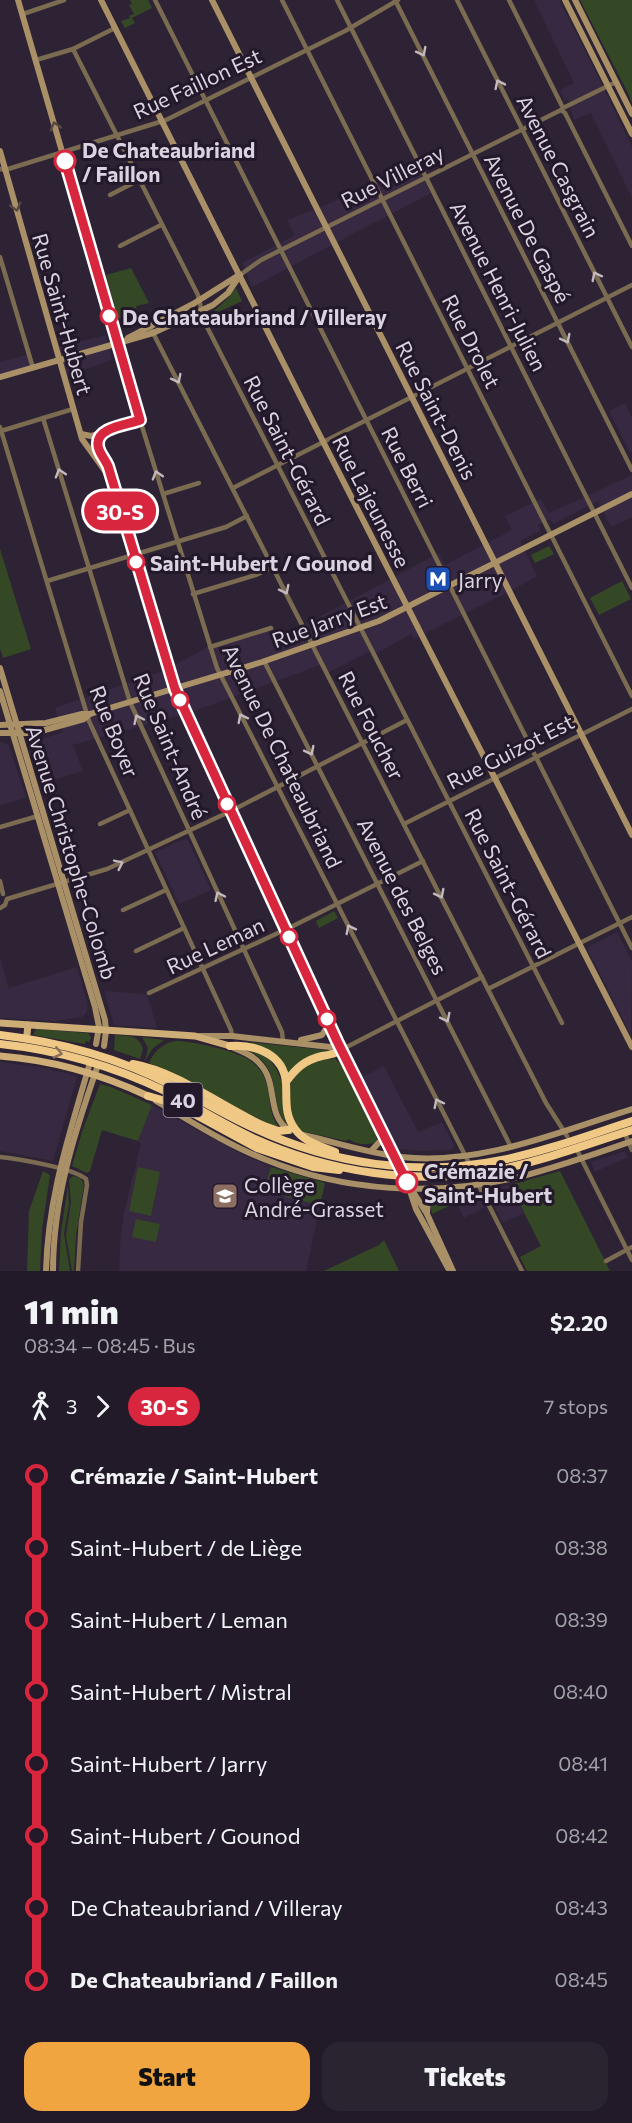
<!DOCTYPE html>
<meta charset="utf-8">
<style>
body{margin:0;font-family:Commissioner,sans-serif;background:#2a2330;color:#f1f3f6;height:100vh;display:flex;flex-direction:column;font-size:22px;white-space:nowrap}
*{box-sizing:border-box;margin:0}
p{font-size:20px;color:#a2a1a8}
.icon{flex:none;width:33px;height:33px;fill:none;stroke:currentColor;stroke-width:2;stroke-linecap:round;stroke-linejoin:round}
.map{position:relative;height:1271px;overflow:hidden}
.side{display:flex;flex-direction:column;background:#221a28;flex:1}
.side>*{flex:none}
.badge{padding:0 12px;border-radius:20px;font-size:21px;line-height:39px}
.map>.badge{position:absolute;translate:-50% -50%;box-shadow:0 0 0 3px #fff}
.legs{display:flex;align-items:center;gap:9px;height:66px;padding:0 24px;font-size:20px}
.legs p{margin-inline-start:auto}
.head{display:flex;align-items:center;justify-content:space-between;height:102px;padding:0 24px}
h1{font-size:33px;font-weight:800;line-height:45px}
.primary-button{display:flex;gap:12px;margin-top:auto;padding:12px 24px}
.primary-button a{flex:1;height:69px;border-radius:18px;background:#f1a540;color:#111;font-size:24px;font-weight:800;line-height:69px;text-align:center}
.primary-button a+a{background:#2a2330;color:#f1f3f6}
ul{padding:0 24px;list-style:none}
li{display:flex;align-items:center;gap:21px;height:72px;font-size:22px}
li i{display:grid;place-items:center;width:9px;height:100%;margin:0 8px;background:currentColor}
li i::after{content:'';width:15px;height:15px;margin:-8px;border:4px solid;border-radius:50%;background:#221a28}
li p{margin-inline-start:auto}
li:first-child i{background:linear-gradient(#0000 50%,currentColor 0)}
li:last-child i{background:linear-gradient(currentColor 50%,#0000 0)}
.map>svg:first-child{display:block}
.built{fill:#362941}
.green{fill:#354825}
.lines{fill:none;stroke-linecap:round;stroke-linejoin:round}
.street{stroke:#7a6b51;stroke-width:4.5}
.secondary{stroke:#a99067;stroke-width:6}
.primary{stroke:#cead77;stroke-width:7}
.highway{stroke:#efc885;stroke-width:8}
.oneway{stroke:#c2b9bc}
.oneway2{stroke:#594943}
.oneway3{stroke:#897058}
.line-1-casing{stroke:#fff;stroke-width:14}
.line-1{stroke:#d7263d;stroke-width:9}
.stop-1-dot{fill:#fff;stroke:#d7263d;stroke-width:3}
.labels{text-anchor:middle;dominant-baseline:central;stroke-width:6;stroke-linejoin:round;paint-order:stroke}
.shield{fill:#23192b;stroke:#a39baa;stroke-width:1.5}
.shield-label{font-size:20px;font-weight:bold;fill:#dad3e0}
.street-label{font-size:21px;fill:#dad3e0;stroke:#23192b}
.stop-label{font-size:21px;font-weight:bold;fill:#dad3e0;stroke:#23192b;text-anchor:start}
.poi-label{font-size:21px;fill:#dad3e0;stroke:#23192b;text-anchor:start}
</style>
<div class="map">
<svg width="632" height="1271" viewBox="0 0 632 1271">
<rect width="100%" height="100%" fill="#2d2335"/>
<g class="built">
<polygon points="534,0 559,0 600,81 632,147 632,198 591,113 574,120 568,99 565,100 560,90 574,83"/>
<polygon points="416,163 431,193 252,287 242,263 295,235 287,220 326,205"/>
<polygon points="106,335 112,359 65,378 60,361 0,377 0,362 30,354 34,364 55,358 53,348"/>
<polygon points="625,403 632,417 632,452 630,453 609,411"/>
<polygon points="632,475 632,517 611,527 598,501 553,524 550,519 538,525 541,530 520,541 537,576 518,587 414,639 411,634 374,655 371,651 327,673 323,664 194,711 73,745 83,771 42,783 31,743 63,732 55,708 163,671 210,646 274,627 280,638 439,553 445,565 512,530 505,516 541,499 549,513"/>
<polygon points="0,742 9,745 26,798 0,805"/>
<polygon points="187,838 211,890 179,904 155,852"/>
<polygon points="617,932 632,961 631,1035 587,948"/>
<polygon points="0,957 9,988 77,967 88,1005 87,1012 82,1017 56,1021 0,1018"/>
<polygon points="104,991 147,994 157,1028 114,1025"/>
<polygon points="0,1062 39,1067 70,1074 70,1076 73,1075 77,1077 53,1161 0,1151"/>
<polygon points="384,1066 418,1132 442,1122 454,1145 452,1150 419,1151 399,1149 362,1077"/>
<polygon points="152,1105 243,1155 280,1171 325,1183 306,1271 119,1271 120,1246 124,1212 141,1144 138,1141"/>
<polygon points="625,1151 628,1157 595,1172 591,1162"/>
<polygon points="510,1185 524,1213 503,1223 487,1193 490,1189"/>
<polygon points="475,1191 485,1207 464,1218 452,1193"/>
</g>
<g class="green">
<polygon points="130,0 148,0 152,8 132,18 135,23 125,28 121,21 130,18 129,16 134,14 129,5 132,4"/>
<polygon points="580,0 632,0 632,103 627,91"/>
<polygon points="131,268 149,303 136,306 138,314 118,319 106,275"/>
<polygon points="236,288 242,301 207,317 225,301"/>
<polygon points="549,546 554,554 535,563 531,555"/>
<polygon points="0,549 31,649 3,658 0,648"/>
<polygon points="622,581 631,599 599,615 590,598"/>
<polygon points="334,911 338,918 319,928 316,921"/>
<polygon points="36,1029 88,1033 91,1037 89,1042 86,1041 85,1044 33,1035"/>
<path d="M115,1035C127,1036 139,1034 143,1049L140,1059L114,1050Z"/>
<polygon points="142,1037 164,1040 152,1049 145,1061 148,1048"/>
<path d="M176,1041C193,1041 236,1051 249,1060C258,1065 263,1073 266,1082C271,1099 268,1113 279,1127L272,1126L149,1063C154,1051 163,1043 176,1041Z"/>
<polygon points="249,1042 332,1051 300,1062 288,1074"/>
<path d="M246,1049C284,1052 285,1098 291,1128C263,1105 289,1070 246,1049Z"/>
<path d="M328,1058L332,1060L334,1058L342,1065L376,1133L377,1141C370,1146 356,1145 349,1139L346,1141L301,1131L295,1124L288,1102L290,1084L303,1066Z"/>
<polygon points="100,1084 111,1087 152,1105 138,1141 102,1130 90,1171 87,1173 72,1166 82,1132"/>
<polygon points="138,1167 160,1172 151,1216 129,1211"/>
<polygon points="271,1167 325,1183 320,1205 286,1197 266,1182"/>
<polygon points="43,1171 50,1175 42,1229 40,1271 27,1271 29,1211"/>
<polygon points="560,1171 610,1271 527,1271 520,1257 541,1246 510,1185"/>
<polygon points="73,1176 80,1178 84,1184 76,1236 74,1271 72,1271 66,1236 71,1201 69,1180"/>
<polygon points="68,1185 69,1204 64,1233 70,1271 59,1271 61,1232"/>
<polygon points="434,1194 448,1194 453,1204 432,1214 430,1200"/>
<polygon points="136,1219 160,1224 156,1242 132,1237"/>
<polygon points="384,1240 399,1271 324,1271 379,1245"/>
</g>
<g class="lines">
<g class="street">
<polyline points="155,0 632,948"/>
<polyline points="282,0 632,696"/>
<polyline points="337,0 632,588"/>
<polyline points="395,0 632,470"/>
<polyline points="457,0 632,347"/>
<polyline points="509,0 563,108 616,82"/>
<polyline points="23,14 64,0"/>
<polyline points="73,49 198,295 204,321 562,1023"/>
<polyline points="36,60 73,49 115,28"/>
<polyline points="0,169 5,170 166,120 345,31 398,0"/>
<polyline points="110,195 139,180"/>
<polyline points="120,246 161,225"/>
<polyline points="0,257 33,368"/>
<polyline points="240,275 261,260 561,110 565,113 632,246"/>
<polyline points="150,327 546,1103 567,1136"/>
<polyline points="43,418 130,702 282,1032 283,1041"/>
<polyline points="140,420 217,668 468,1161"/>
<polyline points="0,427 89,721 231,1030 232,1036"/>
<polyline points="1,431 73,409"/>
<polyline points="233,488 632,285"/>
<polyline points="163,494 199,483"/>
<polyline points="47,581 226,527 247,516"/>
<polyline points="193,594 256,575 273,567"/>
<polyline points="210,647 271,628"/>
<polyline points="264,661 511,1147"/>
<polyline points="100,824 130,810"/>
<polyline points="404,824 632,709"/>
<polyline points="0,827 38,816"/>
<polyline points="0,881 3,894"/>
<polyline points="0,908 5,905 7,899 107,869 231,811 407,720"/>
<polyline points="123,910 166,890"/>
<polyline points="136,951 184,928"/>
<polyline points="488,989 632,917"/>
<polyline points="149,993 293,926 423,861"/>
<polyline points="341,1050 482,977"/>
<polyline points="626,1136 632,1150"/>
<polyline points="578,1152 632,1260"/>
<path d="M0,1157C19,1159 73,1168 86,1179L87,1185L81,1222L78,1271"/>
<polyline points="475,1178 522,1271"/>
<polyline points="606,1261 632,1247"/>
</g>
<g class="secondary">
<polyline points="18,0 140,420 91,436 81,434"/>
<polyline points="101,0 310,416 632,1047"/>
<polyline points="212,0 632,835"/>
<polyline points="565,0 632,134"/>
<polyline points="575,0 632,114"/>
<polyline points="0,151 82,439 108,475"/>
<polyline points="128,338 193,304 239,275"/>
<polyline points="0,377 153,333 213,305 228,293 240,275"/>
<path d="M103,432C92,447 102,452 108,466L175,689L337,1041L397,1162"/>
<polyline points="0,668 105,1020 106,1031 104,1046"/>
<polyline points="0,691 95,1007 99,1027 96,1044"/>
<polyline points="0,725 46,723 82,714 90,714 262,662 379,621 632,494"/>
<polyline points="0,733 34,733 84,719 90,714"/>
<polyline points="200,1036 232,1036 330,1047 339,1045"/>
<polyline points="301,1040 322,1035 329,1024"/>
<path d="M232,1047C242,1052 253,1055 260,1064C279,1084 265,1115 290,1131"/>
<path d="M156,1101C192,1122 226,1144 264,1159C344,1192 435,1197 519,1177C557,1167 595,1154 632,1141"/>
<path d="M303,1135C335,1142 368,1153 401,1157C480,1166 558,1132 632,1109"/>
<polyline points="372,1150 385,1136"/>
<polyline points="407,1182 427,1214 453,1271"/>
<polyline points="409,1188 416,1209 448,1268"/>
<polyline points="427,1213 428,1197 431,1188"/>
<path d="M46,1271C48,1197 69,1136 89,1066"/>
<path d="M53,1271C53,1200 74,1134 97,1068"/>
</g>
<g class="primary">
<polyline points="0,1023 195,1036 230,1046"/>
<polyline points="27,1034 28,1025"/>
<path d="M0,1056C52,1060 101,1074 148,1096"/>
</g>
<g class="highway">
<path d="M0,1035C59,1042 116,1057 169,1084C198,1098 225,1115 254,1128C331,1164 418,1177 502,1160C546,1151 589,1135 632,1121"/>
<path d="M0,1044C58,1050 113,1066 165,1091C195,1106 223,1124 253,1138C328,1172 416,1186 497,1170C543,1161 587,1144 632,1130"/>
<path d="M230,1046C255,1044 284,1054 286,1083C287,1100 284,1114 295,1129C304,1142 321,1146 335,1152"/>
<path d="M133,1064C178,1072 222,1107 264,1126L278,1131L288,1130"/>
<path d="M286,1082C296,1068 305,1060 322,1056C330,1055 335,1054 341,1050"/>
<polyline points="148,1096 176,1104 257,1148 313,1167 339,1170"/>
</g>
</g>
<defs><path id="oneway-chevron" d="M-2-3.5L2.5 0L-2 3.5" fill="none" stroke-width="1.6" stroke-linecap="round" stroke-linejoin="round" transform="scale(1.5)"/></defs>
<g class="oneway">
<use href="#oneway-chevron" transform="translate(422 52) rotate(63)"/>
<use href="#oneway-chevron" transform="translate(499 84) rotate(-116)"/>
<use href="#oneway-chevron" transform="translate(596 276) rotate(-117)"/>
<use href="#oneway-chevron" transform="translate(566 339) rotate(63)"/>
<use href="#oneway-chevron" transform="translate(177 379) rotate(63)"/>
<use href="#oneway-chevron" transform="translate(60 473) rotate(-107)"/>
<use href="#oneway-chevron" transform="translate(157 475) rotate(-107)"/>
<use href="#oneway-chevron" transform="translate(285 590) rotate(63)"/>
<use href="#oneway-chevron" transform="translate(242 718) rotate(-117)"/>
<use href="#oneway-chevron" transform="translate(138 719) rotate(-115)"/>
<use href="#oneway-chevron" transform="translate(310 751) rotate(63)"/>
<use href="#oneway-chevron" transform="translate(119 864) rotate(-26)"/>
<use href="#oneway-chevron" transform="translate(440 894) rotate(63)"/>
<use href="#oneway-chevron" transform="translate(219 896) rotate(-115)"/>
<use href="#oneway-chevron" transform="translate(350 929) rotate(-117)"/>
<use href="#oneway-chevron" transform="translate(446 1018) rotate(63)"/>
<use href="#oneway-chevron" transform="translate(438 1103) rotate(-117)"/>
</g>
<g class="oneway2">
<use href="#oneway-chevron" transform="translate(55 126) rotate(-106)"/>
<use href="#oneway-chevron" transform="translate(16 207) rotate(74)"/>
</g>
<use class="oneway3" href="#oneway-chevron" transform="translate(58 1053) rotate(13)"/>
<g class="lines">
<defs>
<path id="line-1" d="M65,161L140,420C128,425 96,427 98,445C98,452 105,459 108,466L175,689L337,1041L407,1182"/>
</defs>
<use href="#line-1" class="line-1-casing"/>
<use href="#line-1" class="line-1"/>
</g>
<defs>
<symbol id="metro-square" viewBox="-11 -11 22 22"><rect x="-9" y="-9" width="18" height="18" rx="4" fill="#1a4fb4" stroke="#23192b"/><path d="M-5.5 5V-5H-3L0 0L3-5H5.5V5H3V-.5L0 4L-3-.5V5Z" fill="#fff"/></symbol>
<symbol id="university-square" viewBox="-11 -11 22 22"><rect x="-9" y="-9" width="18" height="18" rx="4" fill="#8d6e63" stroke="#23192b"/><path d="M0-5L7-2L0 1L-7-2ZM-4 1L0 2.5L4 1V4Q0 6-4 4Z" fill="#fff"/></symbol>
</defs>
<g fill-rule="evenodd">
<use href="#metro-square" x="423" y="564" width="30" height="30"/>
<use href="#university-square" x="210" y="1181" width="30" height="30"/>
</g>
<g class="stop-1-dot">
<circle cx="65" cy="161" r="10"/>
<circle cx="109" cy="316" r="8"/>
<circle cx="136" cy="562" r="8"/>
<circle cx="180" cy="700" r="8"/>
<circle cx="227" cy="804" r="8"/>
<circle cx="289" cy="937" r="8"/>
<circle cx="327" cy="1019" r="8"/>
<circle cx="407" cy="1182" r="10"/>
</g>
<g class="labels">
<rect class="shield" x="163.5" y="1083" width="39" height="34" rx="4.5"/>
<g class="shield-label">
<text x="183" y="1100">40</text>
</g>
<g class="street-label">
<text transform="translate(197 83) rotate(-25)">Rue Faillon Est</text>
<text transform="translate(559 166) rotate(63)">Avenue Casgrain</text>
<text transform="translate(392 176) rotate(-27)">Rue Villeray</text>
<text transform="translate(528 228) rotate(63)">Avenue De Gaspé</text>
<text transform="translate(499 286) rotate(63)">Avenue Henri-Julien</text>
<text transform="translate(63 314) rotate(74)">Rue Saint-Hubert</text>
<text transform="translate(472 341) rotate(63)">Rue Drolet</text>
<text transform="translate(437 410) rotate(63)">Rue Saint-Denis</text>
<text transform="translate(288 450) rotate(63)">Rue Saint-Gérard</text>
<text transform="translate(408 467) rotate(63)">Rue Berri</text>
<text transform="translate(372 501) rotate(63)">Rue Lajeunesse</text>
<text transform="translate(329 620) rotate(-20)">Rue Jarry Est</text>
<text transform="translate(372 725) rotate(63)">Rue Foucher</text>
<text transform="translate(115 731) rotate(68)">Rue Boyer</text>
<text transform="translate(171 746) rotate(67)">Rue Saint-André</text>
<text transform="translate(510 751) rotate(-27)">Rue Guizot Est</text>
<text transform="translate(283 756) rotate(64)">Avenue De Chateaubriand</text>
<text transform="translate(72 852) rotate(73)">Avenue Christophe-Colomb</text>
<text transform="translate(509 883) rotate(63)">Rue Saint-Gérard</text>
<text transform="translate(403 896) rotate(63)">Avenue des Belges</text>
<text transform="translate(215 945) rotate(-25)">Rue Leman</text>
</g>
<g class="stop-label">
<text x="82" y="149">De Chateaubriand<tspan x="82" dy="24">/ Faillon</tspan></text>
<text x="122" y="316">De Chateaubriand / Villeray</text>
<text x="150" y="562">Saint-Hubert / Gounod</text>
<text x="424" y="1170">Crémazie /<tspan x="424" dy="24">Saint-Hubert</tspan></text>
</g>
<g class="poi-label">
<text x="458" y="579">Jarry</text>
<text x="244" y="1184">Collège<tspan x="244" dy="24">André-Grasset</tspan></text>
</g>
</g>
</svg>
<b class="badge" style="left:120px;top:511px;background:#d7263d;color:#fff">30-S</b>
</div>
<section class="side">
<div class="head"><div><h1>11 min</h1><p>08:34 – 08:45 · Bus</p></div><b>$2.20</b></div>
<div class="legs"><svg class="icon" aria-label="walk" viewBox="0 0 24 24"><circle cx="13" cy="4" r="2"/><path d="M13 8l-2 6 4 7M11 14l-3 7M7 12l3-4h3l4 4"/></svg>3<svg class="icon" aria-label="forward" viewBox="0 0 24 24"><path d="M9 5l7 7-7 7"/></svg><b class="badge" style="background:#d7263d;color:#fff">30-S</b><p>7 stops</p></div>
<ul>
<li><i style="color:#d7263d"></i><b>Crémazie / Saint-Hubert</b><p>08:37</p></li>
<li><i style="color:#d7263d"></i><span>Saint-Hubert / de Liège</span><p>08:38</p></li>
<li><i style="color:#d7263d"></i><span>Saint-Hubert / Leman</span><p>08:39</p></li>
<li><i style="color:#d7263d"></i><span>Saint-Hubert / Mistral</span><p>08:40</p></li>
<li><i style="color:#d7263d"></i><span>Saint-Hubert / Jarry</span><p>08:41</p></li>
<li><i style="color:#d7263d"></i><span>Saint-Hubert / Gounod</span><p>08:42</p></li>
<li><i style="color:#d7263d"></i><span>De Chateaubriand / Villeray</span><p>08:43</p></li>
<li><i style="color:#d7263d"></i><b>De Chateaubriand / Faillon</b><p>08:45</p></li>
</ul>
<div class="primary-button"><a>Start</a><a>Tickets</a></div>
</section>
